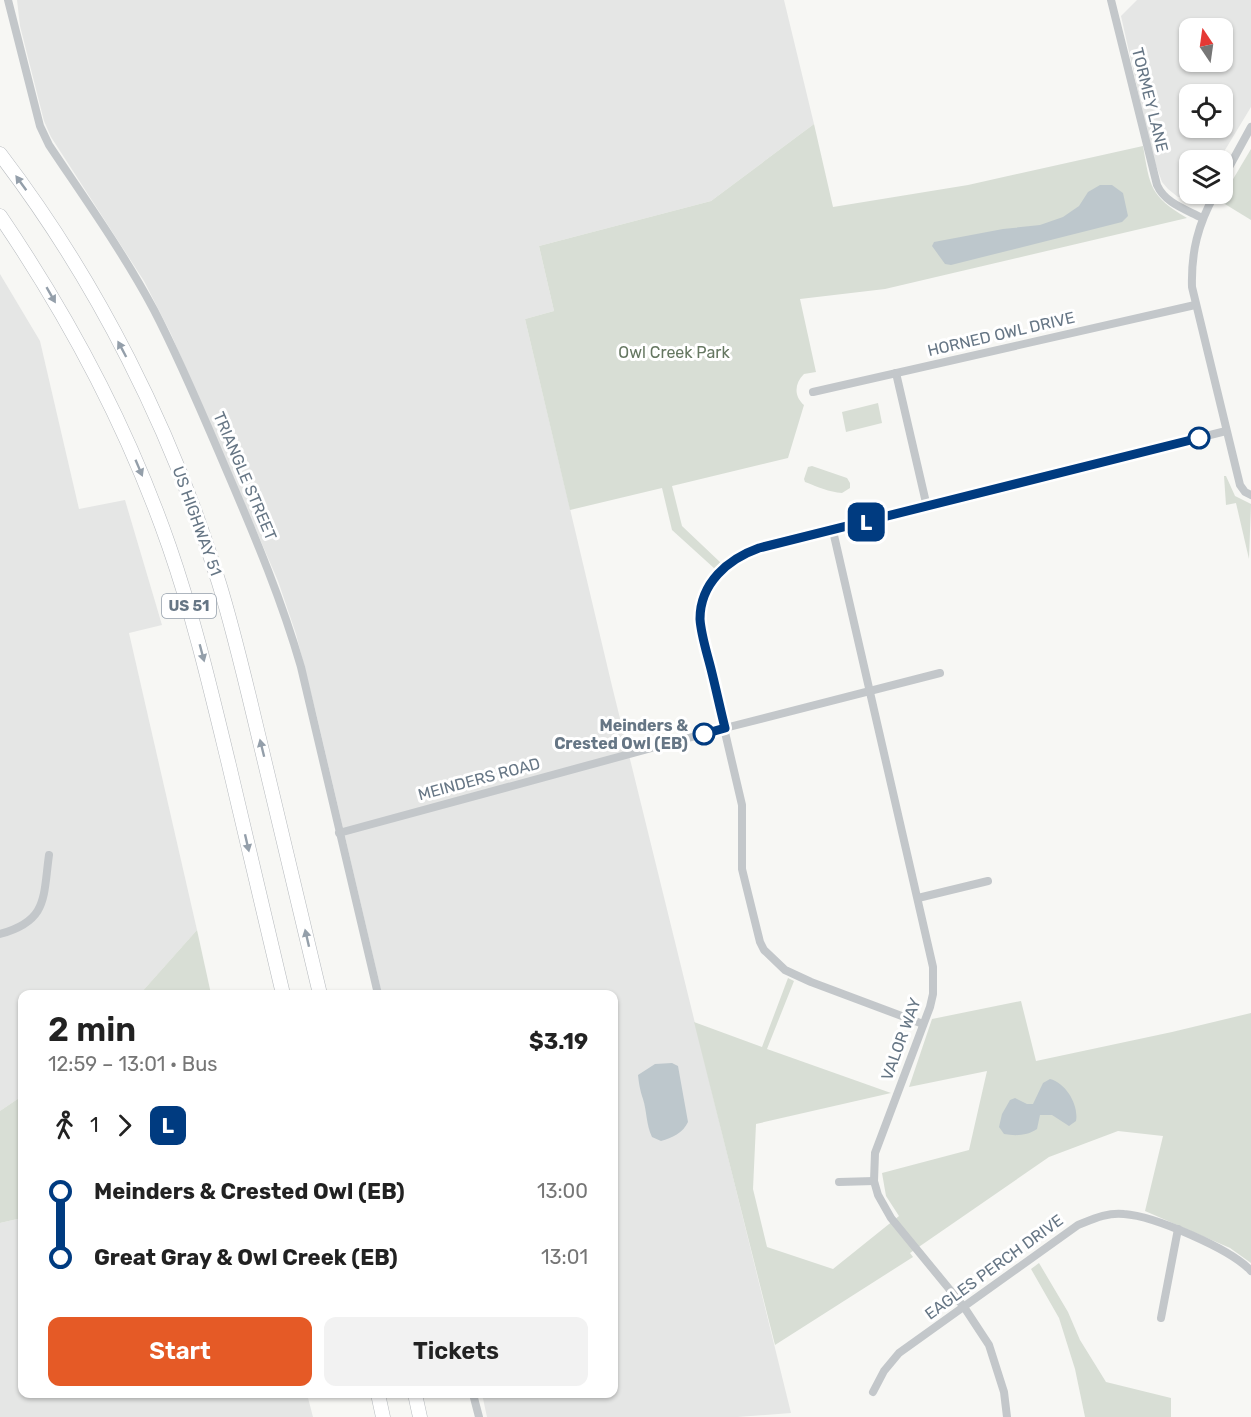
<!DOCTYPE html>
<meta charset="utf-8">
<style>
body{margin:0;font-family:Rubik,sans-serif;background:#f2f2f2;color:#222;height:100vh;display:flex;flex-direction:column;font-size:22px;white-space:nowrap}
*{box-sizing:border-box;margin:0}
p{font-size:20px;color:#767676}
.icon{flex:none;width:33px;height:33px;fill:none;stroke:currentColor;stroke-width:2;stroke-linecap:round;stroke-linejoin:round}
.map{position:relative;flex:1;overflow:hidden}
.sheet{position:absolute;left:18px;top:990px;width:600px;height:408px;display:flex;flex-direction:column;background:#fff;border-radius:12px;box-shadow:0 2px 4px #0004}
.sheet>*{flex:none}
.badge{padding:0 12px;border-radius:9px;font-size:21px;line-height:39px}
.needle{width:39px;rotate:347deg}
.buttons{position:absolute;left:1179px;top:18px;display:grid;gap:12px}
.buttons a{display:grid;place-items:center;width:54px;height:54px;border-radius:12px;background:#fff;box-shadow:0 2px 4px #0004;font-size:30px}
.map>.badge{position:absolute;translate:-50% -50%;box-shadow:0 0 0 3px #fff}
.legs{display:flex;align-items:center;gap:9px;height:66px;padding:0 30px;font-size:20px}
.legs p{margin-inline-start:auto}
.head{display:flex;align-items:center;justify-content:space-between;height:102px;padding:0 30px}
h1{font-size:33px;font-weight:600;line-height:45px}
.button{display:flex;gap:12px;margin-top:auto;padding:12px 30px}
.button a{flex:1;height:69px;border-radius:12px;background:#e55a26;color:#fff;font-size:24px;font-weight:600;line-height:69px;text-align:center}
.button a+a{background:#f2f2f2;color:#222}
ul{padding:0 30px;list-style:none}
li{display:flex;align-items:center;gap:21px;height:66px;font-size:22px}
li i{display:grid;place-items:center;width:9px;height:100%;margin:0 8px;background:currentColor}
li i::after{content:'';width:15px;height:15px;margin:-8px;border:4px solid;border-radius:50%;background:#fff}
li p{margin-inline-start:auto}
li:first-child i{background:linear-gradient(#0000 50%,currentColor 0)}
li:last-child i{background:linear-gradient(currentColor 50%,#0000 0)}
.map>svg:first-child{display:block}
.built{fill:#e5e6e5;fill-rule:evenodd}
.green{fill:#d8ded5}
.water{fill:#bdc7cc}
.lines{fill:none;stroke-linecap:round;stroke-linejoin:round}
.primary-casing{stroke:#b6babe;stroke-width:15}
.minor{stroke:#c3c7ca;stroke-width:8}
.primary{stroke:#fff;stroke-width:14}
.oneway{fill:#949faa}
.line-1-casing{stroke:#fff;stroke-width:14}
.line-1{stroke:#003b80;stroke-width:9}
.stop-1-dot{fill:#fff;stroke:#003b80;stroke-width:3}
.labels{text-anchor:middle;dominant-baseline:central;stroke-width:6;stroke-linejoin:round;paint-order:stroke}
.shield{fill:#fff;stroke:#949faa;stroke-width:1.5}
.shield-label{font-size:15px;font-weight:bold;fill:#667685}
.street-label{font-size:16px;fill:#667685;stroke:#fff}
.park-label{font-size:16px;fill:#657761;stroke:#fff}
.stop-label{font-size:16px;font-weight:bold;fill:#667685;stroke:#fff;text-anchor:end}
</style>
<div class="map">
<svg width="1251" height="1417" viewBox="0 0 1251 1417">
<rect width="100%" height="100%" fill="#f7f7f4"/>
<g class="built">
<polygon points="17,0 784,0 814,124 711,201 539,246 554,311 525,319 612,686 791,1413 737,1417 487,1417 482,1394 614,1394 614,994 382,994 316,713 296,634 278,581 171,334 144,281 51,137 44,121 20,26"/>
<path d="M1137,0H1251V107L1219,160H1190V194H1199L1194,198L1178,197L1168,189L1162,182L1152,154L1121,16ZM1190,28H1222V62H1190ZM1190,94H1222V128H1190Z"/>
<polygon points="0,274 40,341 79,509 125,500 162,625 129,633 197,930 140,994 22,994 22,1096 0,1111"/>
<polygon points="22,1218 22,1394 307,1394 313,1417 0,1417 0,1223"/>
</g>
<g class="green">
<path d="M814,124L833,207L968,185L1143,146C1150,187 1150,196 1187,218L885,289L800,299L816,372L804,374C794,384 794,396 804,405L788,458L672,486L682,526L721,563L715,569L672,530L662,488L570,510L525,319L554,311L539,246L711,201Z"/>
<polygon points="1251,149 1251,220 1220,201"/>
<polygon points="878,403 882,423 846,432 842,412"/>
<path d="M812,466L847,478L850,483V488L842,493C829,492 818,487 805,482L804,479L808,467Z"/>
<polygon points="1224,476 1226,476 1235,496 1251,504 1249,559 1236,503 1226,505"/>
<polygon points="197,930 211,994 140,994"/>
<polygon points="788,978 794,981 767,1049 891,1093 756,1124 753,1189 767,1247 833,1269 899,1216 886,1196 882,1173 969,1150 987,1071 909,1087 932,1019 1021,1001 1036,1061 1172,1032 1251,1013 1251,1263 1230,1248 1145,1211 1163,1136 1118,1131 1049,1157 910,1253 913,1257 775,1345 694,1022 762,1047"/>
<polygon points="22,1096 22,1218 0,1223 0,1111"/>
<polygon points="1039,1263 1068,1312 1080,1340 1106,1382 1171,1398 1171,1417 1085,1417 1075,1369 1059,1318 1031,1269"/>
</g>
<g class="water">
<polygon points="1100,185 1112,185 1123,193 1128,216 1122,222 951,265 945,264 932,246 934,242 1003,229 1040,225 1063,217 1079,206 1088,192"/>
<path d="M672,1063L678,1066L688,1122C683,1133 672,1138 661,1141L652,1137C646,1124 647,1112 643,1099C640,1090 639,1084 638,1075L655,1064Z"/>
<path d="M1050,1079C1066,1083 1079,1105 1076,1121L1069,1126L1052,1115H1040L1037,1129C1027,1136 1015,1136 1004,1134L999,1127L1002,1114L1010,1100L1015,1098L1027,1104H1033L1043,1083Z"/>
</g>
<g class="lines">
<defs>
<g id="primary">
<path d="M0,154C97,281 172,430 219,583C235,635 247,688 260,742C280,826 300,910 320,994"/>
<path d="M0,216C70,319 128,428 169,546C194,618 211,691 229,765C247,841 265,918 283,994"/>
<polyline points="378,1394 383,1417"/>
<polyline points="415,1394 420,1417"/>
</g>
</defs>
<use href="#primary" class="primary-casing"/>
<g class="minor">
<path d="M8,0L40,126L49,145C85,199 123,252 154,310C182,364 205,420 229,476C256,539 282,601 301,667L378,994"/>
<path d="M1111,0L1157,185C1165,203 1185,209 1202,218"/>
<polyline points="1222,180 1251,127"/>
<path d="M1215,194C1198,224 1191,252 1192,287L1240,485L1245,492L1251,495"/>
<polyline points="896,373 927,507"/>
<polyline points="813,392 1195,305"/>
<polyline points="833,531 933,967 933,994 930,1007 875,1153 874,1181 878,1195 891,1218 964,1307 989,1345 1004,1392 1007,1417"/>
<polyline points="339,833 725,728 940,673"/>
<polyline points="918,898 988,881"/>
<path d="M0,934C48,921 43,898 49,855"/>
<path d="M923,1024L811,982L785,970L764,950L760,942L742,869V805L702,634C696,591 719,562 759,548L1226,431"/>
<polyline points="839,1182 874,1181"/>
<polyline points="1161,1318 1178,1229"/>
<path d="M873,1392L884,1371L899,1353L1078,1225C1093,1219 1108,1212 1124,1214C1154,1216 1231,1249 1251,1271"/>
<polyline points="473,1394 479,1417"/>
</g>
<use href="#primary" class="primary"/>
</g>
<defs><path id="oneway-solid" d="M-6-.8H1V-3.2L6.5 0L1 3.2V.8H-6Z" transform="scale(1.5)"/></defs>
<g class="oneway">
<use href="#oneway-solid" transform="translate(21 183) rotate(-126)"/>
<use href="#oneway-solid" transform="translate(51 295) rotate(60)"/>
<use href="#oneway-solid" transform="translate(122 349) rotate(-118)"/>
<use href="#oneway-solid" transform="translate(139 468) rotate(67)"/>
<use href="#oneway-solid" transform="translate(202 653) rotate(75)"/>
<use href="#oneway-solid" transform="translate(262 748) rotate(-104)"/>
<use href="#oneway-solid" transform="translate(247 843) rotate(77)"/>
<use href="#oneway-solid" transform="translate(307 938) rotate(-103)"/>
</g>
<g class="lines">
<defs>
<path id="line-1" d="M704,734L725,728C720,708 716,689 711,669C707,653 701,635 700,619C700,583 728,559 759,548L1199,438"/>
</defs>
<use href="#line-1" class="line-1-casing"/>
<use href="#line-1" class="line-1"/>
</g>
<g class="stop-1-dot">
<circle cx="1199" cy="438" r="10"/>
<circle cx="704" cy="734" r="10"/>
</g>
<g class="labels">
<rect class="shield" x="162" y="594" width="54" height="24" rx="4.5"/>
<g class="shield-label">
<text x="189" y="606">US 51</text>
</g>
<g class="street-label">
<text transform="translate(1150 100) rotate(76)">TORMEY LANE</text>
<text transform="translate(1001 334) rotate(-13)">HORNED OWL DRIVE</text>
<text transform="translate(245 476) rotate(67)">TRIANGLE STREET</text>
<text transform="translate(197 521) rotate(70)">US HIGHWAY 51</text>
<text transform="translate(479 779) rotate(-15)">MEINDERS ROAD</text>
<text transform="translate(901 1039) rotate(-70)">VALOR WAY</text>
<text transform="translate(994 1267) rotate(-36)">EAGLES PERCH DRIVE</text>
</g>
<g class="park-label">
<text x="674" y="352">Owl Creek Park</text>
</g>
<g class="stop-label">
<text x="688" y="725">Meinders &amp;<tspan x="688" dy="18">Crested Owl (EB)</tspan></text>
</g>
</g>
</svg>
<div class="buttons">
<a><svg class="needle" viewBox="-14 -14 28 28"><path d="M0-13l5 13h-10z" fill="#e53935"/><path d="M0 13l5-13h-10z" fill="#767676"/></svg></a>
<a><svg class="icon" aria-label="locate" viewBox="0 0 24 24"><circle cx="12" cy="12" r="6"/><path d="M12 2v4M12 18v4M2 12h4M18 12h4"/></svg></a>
<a><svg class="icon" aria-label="layers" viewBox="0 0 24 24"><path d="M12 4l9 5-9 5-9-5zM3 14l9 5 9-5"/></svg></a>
</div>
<b class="badge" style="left:866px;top:522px;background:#003b80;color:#fff">L</b>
<section class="sheet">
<div class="head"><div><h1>2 min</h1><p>12:59 – 13:01 · Bus</p></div><b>$3.19</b></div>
<div class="legs"><svg class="icon" aria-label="walk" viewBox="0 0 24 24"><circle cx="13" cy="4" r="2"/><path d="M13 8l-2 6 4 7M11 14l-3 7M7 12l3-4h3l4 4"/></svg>1<svg class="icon" aria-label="forward" viewBox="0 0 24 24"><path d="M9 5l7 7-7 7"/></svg><b class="badge" style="background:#003b80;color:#fff">L</b></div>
<ul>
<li><i style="color:#003b80"></i><b>Meinders &amp; Crested Owl (EB)</b><p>13:00</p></li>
<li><i style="color:#003b80"></i><b>Great Gray &amp; Owl Creek (EB)</b><p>13:01</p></li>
</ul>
<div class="button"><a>Start</a><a>Tickets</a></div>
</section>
</div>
